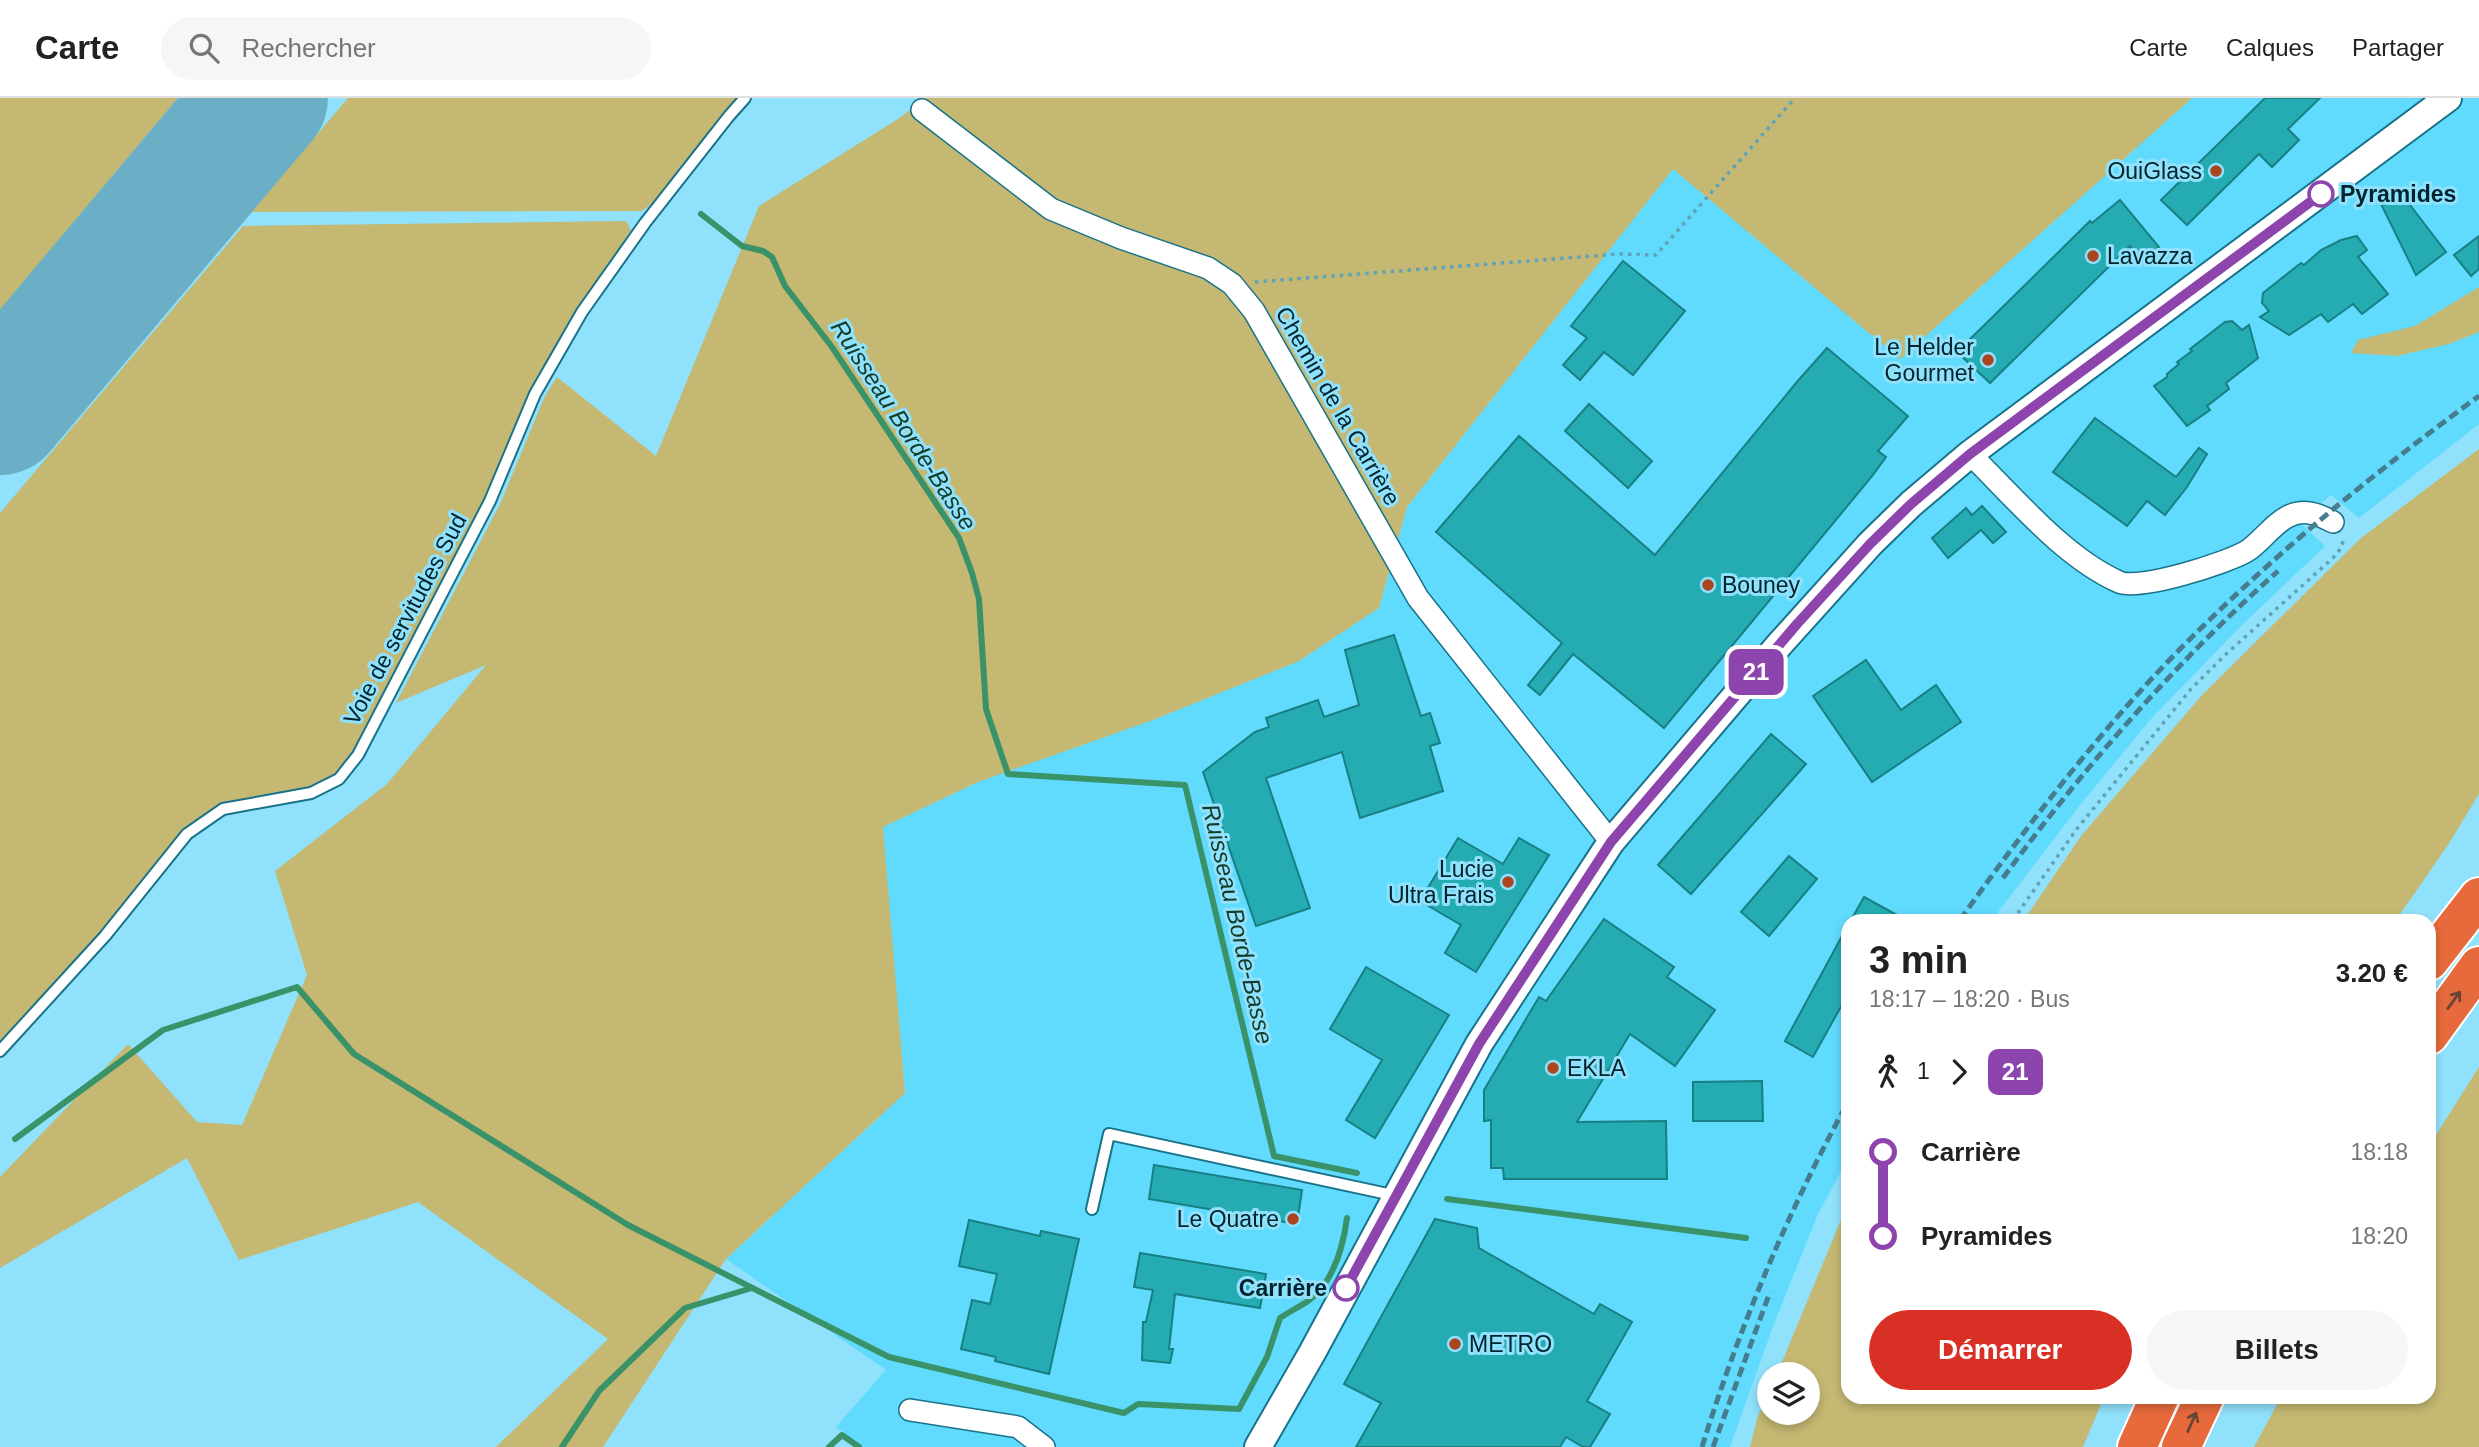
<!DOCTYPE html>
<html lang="fr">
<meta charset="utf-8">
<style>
body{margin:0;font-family:Arial,sans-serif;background:#f6f6f6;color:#222;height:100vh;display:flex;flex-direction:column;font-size:26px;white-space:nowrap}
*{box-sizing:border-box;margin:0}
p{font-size:23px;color:#767676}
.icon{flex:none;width:38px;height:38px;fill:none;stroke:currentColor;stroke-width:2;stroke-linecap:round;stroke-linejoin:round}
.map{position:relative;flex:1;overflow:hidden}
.details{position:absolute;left:1841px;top:816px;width:595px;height:490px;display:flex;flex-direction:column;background:#fff;border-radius:21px;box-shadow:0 4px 10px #0003}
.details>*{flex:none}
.badge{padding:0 14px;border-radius:10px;font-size:24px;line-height:46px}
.controls{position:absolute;left:1757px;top:1264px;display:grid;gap:14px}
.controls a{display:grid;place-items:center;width:63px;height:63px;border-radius:50%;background:#fff;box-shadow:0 4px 10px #0003;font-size:35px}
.map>.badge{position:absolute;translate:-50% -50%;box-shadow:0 0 0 4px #fff}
.legs{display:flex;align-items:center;gap:10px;height:77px;padding:0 28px;font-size:23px}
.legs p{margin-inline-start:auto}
.summary{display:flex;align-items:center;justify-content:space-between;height:119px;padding:0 28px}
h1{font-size:38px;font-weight:600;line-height:52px}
.cta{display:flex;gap:14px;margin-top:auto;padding:14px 28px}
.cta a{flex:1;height:80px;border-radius:42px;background:#d93025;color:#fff;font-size:28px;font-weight:600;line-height:80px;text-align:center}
.cta a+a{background:#f6f6f6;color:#222}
ul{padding:0 28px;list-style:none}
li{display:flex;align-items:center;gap:24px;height:84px;font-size:26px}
li i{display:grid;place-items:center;width:10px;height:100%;margin:0 9px;background:currentColor}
li i::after{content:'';width:18px;height:18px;margin:-9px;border:5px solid;border-radius:50%;background:#fff}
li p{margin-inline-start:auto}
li:first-child i{background:linear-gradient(#0000 50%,currentColor 0)}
li:last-child i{background:linear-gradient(currentColor 50%,#0000 0)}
header{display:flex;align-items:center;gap:42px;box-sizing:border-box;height:98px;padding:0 35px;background:#fff;border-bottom:2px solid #e0e0e0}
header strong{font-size:33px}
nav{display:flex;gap:38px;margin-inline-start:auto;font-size:24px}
.search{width:490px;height:63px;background:#f6f6f6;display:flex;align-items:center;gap:18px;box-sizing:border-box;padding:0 24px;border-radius:38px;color:#767676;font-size:26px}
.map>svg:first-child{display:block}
.built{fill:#60dafd}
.green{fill:#c4b872}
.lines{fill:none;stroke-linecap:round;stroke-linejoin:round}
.stream{stroke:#3a9269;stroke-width:6}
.runway{stroke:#6aafc5;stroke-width:130}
.building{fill:#25acb3;stroke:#187f83;stroke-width:2}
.service-casing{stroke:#18738a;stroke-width:14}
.minor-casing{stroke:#18738a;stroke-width:24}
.tertiary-casing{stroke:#18738a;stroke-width:30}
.motorway-casing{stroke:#fff;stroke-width:42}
.path{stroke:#60a2b7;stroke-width:3.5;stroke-dasharray:3.5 5;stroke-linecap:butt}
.service{stroke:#fff;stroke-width:10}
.minor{stroke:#fff;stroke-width:21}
.tertiary{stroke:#fff;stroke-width:26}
.motorway{stroke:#e66a3c;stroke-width:38}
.rail{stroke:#457d8f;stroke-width:5;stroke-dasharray:10 5;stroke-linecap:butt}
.oneway{stroke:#684434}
.line-1-casing{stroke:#fff;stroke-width:16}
.line-1{stroke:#8e44ad;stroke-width:10}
.poi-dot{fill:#ab451d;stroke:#90e1fb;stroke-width:2.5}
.stop-1-dot{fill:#fff;stroke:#8e44ad;stroke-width:3.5}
.labels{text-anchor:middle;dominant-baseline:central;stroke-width:6;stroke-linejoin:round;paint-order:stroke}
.poi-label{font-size:23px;fill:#01242e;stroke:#90e1fb;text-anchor:end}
.stop-label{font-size:23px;font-weight:bold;fill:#01242e;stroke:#90e1fb;text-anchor:start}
.street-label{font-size:23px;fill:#01242e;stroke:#90e1fb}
.water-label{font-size:24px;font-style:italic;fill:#143a28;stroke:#90e1fb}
</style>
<header>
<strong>Carte</strong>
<div class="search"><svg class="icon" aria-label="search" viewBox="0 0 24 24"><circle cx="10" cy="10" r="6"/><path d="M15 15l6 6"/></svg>Rechercher</div>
<nav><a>Carte</a><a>Calques</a><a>Partager</a></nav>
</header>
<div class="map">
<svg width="2479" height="1349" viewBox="0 0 2479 1349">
<rect width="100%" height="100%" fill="#90e1fb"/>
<polygon class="built" points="2192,0 2479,0 2479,326 2359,420 2331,397 2299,424 2325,448 2238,531 2150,622 2080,707 1992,822 1848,822 1848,1060 1818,1116 1772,1231 1730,1349 862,1349 836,1329 886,1272 726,1161 905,995 882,729 978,684 1379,510 1407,409 1673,70 1900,260"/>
<g class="green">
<polygon points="0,0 178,0 0,212"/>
<polygon points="348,0 740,0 654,104 642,113 251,114"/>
<polygon points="926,0 2192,0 1900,261 1673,71 1407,409 1379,510 1299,563 1153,622 978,684 883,729 905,995 726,1161 603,1349 496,1349 608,1241 418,1104 239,1162 187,1060 0,1170 0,1079 128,946 197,1024 242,1027 307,877 275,773 387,686 486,567 396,605 500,406 545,298 557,279 656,358 759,108 898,21"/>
<polygon points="626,123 631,132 560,241 526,303 486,402 361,642 342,669 328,683 307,691 205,718 106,833 0,945 0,415 243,128"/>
<polygon points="2479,189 2479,234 2449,246 2397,258 2351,255 2358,242 2415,228"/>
<polygon points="2479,351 2479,696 2448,747 2396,822 2024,822 2081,738 2202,597 2361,440"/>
<polygon points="2479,969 2479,1349 2254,1349 2281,1299 2429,1298 2429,1048"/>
<polygon points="1848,1105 1848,1298 2104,1299 2083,1349 1750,1349 1757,1321 1769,1293 1769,1314 1808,1314 1808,1276 1777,1276"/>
</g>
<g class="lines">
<g class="stream">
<polyline points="701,116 742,148 763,153 772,159 785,188 832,249 959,440 972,475 979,501 986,611 1008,676 1185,687 1274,1058 1357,1075"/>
<path d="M15,1041L163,932L297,889L354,956L628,1127L889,1259L1124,1315L1138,1306L1239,1311L1267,1259L1280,1220C1289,1214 1299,1209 1308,1203C1334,1184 1343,1150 1347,1120"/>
<polyline points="1447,1101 1746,1140"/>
<polyline points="562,1349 599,1293 685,1210 752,1190"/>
<polyline points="829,1349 842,1337 859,1349"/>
</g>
<polyline class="runway" points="0,312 263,0"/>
</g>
<g class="building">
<polygon points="2265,0 2320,0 2288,31 2299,42 2272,69 2259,56 2187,127 2161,102"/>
<polygon points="2397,90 2446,154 2416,177 2380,104"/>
<polygon points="2120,102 2159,149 2142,163 2130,148 1990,285 1957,254 2090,123 2092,125"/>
<polygon points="2357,138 2367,152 2358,159 2388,196 2362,216 2353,206 2328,224 2321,216 2289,237 2260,219 2269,213 2262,205 2263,195 2301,165 2304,167 2321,152 2341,142"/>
<polygon points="2479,138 2479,171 2471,178 2454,157"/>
<polygon points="1623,163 1685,213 1633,277 1604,254 1580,282 1563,267 1587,240 1571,228"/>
<polygon points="2232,223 2242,232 2249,227 2258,260 2226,285 2229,291 2207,308 2210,312 2187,328 2154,288 2167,279 2167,276 2179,266 2177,264 2192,253 2190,251 2225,224"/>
<polygon points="1827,250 1908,318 1878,353 1886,359 1873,377 1664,630 1573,556 1540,597 1528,587 1562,545 1436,434 1519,338 1655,457 1796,285"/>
<polygon points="1589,306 1652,363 1628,390 1565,333"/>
<polygon points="2095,320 2176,379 2199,350 2207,356 2187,389 2165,417 2147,403 2127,428 2053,374"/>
<polygon points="1982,408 2006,434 1993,445 1981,432 1948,460 1932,440 1966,410 1972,417"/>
<polygon points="1394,537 1421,618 1430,615 1440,645 1430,648 1443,693 1360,720 1342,654 1266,680 1310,810 1256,828 1203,674 1255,634 1269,629 1266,620 1318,602 1324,619 1359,607 1345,552"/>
<polygon points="1866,562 1901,612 1936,587 1961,624 1872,684 1813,598"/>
<polygon points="1771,636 1806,666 1691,796 1658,767"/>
<polygon points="1458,740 1503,766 1519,740 1549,757 1476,874 1445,855 1461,827 1420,803"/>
<polygon points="1789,758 1817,781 1769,838 1741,814"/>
<polygon points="1864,799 1906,822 1851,822"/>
<polygon points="1604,821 1674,869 1667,879 1715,912 1675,968 1630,936 1577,1024 1666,1023 1667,1081 1504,1081 1503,1070 1491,1070 1491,1022 1484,1023 1484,992 1539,899 1546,903"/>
<polygon points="1848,827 1848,896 1813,959 1785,943"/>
<polygon points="1366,869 1449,917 1375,1040 1346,1022 1382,962 1330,931"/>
<polygon points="1762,983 1763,1023 1693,1023 1693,984"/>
<polygon points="1154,1067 1302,1092 1297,1126 1149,1101"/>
<polygon points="1435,1121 1477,1130 1479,1150 1594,1216 1600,1206 1632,1224 1587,1303 1610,1316 1590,1349 1583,1349 1566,1339 1560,1349 1356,1349 1381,1305 1344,1286"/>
<polygon points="969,1122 1040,1138 1041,1133 1079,1141 1049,1276 995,1263 996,1259 961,1251 972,1202 990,1206 997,1176 959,1168"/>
<polygon points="1140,1155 1266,1176 1260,1210 1175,1196 1169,1251 1173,1251 1170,1265 1142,1262 1143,1224 1146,1224 1153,1192 1134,1189"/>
</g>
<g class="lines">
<defs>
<g id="service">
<polyline points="0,953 105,838 187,736 223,711 311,695 339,681 358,657 490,403 535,296 582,214 645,125 729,18 745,0"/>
<polyline points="1092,1111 1109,1036 1397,1098"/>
</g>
<g id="minor">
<polyline points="922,12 1051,111 1121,140 1208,170 1232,186 1254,213 1418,500 1611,744"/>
<path d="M1970,356C2014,399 2063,459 2119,484C2139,493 2227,465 2247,453C2261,444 2272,427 2287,419C2303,410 2318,416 2333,424"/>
<polyline points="910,1312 1018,1329 1044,1349"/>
</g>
<polyline id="tertiary" points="1258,1349 1312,1255 1479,946 1611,744 1779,547 1870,446 1911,406 1970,356 2448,0"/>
<g id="motorway">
<polyline points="2429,863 2479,799"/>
<polyline points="2429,937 2479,868"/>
<polyline points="2137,1349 2160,1298"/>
<polyline points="2181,1349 2205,1298"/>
</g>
</defs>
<use href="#service" class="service-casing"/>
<use href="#minor" class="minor-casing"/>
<use href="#tertiary" class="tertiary-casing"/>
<use href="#motorway" class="motorway-casing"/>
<g class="path">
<polyline points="1255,184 1619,156 1656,157 1795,0"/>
<polyline points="2013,822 2076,732 2191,591 2225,557 2333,460 2341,450 2344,440"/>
</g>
<use href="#service" class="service"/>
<use href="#minor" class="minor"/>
<use href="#tertiary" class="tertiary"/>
<use href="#motorway" class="motorway"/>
<g class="rail">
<path d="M2003,780C2083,670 2176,564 2278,473"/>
<path d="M1960,822C2031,722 2107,623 2195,536C2283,449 2379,371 2479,298"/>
<path d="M1702,1349C1739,1230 1788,1113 1848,1004"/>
<polyline points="1713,1349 1770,1194"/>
</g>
</g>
<defs><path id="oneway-shaft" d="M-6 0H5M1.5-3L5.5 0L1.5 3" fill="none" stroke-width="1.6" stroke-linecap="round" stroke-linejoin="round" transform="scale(1.75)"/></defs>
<g class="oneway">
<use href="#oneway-shaft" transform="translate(2454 902) rotate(-54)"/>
<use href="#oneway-shaft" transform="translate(2192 1324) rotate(-66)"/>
</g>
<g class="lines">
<defs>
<polyline id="line-1" points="1346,1190 1479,946 1611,744 1797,526 1870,446 1911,406 1970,356 2321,96"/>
</defs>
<use href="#line-1" class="line-1-casing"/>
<use href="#line-1" class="line-1"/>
</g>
<g class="poi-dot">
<circle cx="2216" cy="73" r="7"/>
<circle cx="2093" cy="158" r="7"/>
<circle cx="1988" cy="262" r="7"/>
<circle cx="1708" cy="487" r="7"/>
<circle cx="1508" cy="784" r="7"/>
<circle cx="1553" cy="970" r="7"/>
<circle cx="1293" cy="1121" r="7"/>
<circle cx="1455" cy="1246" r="7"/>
</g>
<g class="stop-1-dot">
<circle cx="2321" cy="96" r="12"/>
<circle cx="1346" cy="1190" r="12"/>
</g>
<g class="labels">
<g class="poi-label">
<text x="2202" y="73">OuiGlass</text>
<text x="2107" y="158" text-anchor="start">Lavazza</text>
<text x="1974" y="249">Le Helder<tspan x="1974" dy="26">Gourmet</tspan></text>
<text x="1722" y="487" text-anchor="start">Bouney</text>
<text x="1494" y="771">Lucie<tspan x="1494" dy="26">Ultra Frais</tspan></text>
<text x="1567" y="970" text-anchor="start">EKLA</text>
<text x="1279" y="1121">Le Quatre</text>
<text x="1469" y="1246" text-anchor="start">METRO</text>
</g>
<g class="stop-label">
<text x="2340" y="96">Pyramides</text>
<text x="1327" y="1190" text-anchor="end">Carrière</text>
</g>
<g class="street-label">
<text transform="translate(1338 308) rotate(60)">Chemin de la Carrière</text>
<text transform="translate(405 521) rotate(-62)">Voie de servitudes Sud</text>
</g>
<g class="water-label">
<text transform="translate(904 327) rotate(57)">Ruisseau Borde-Basse</text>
<text transform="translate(1238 826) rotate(77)">Ruisseau Borde-Basse</text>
</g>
</g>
</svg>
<div class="controls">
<a><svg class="icon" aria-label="layers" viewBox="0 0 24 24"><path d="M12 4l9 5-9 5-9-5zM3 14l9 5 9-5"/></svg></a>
</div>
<b class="badge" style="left:1756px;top:574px;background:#8e44ad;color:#fff">21</b>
<section class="details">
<div class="summary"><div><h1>3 min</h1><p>18:17 – 18:20 · Bus</p></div><b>3.20 €</b></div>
<div class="legs"><svg class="icon" aria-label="walk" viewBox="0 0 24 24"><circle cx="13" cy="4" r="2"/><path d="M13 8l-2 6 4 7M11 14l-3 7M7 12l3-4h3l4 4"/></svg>1<svg class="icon" aria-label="forward" viewBox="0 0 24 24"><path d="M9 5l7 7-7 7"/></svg><b class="badge" style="background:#8e44ad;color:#fff">21</b></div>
<ul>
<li><i style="color:#8e44ad"></i><b>Carrière</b><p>18:18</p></li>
<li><i style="color:#8e44ad"></i><b>Pyramides</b><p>18:20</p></li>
</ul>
<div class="cta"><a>Démarrer</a><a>Billets</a></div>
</section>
</div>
